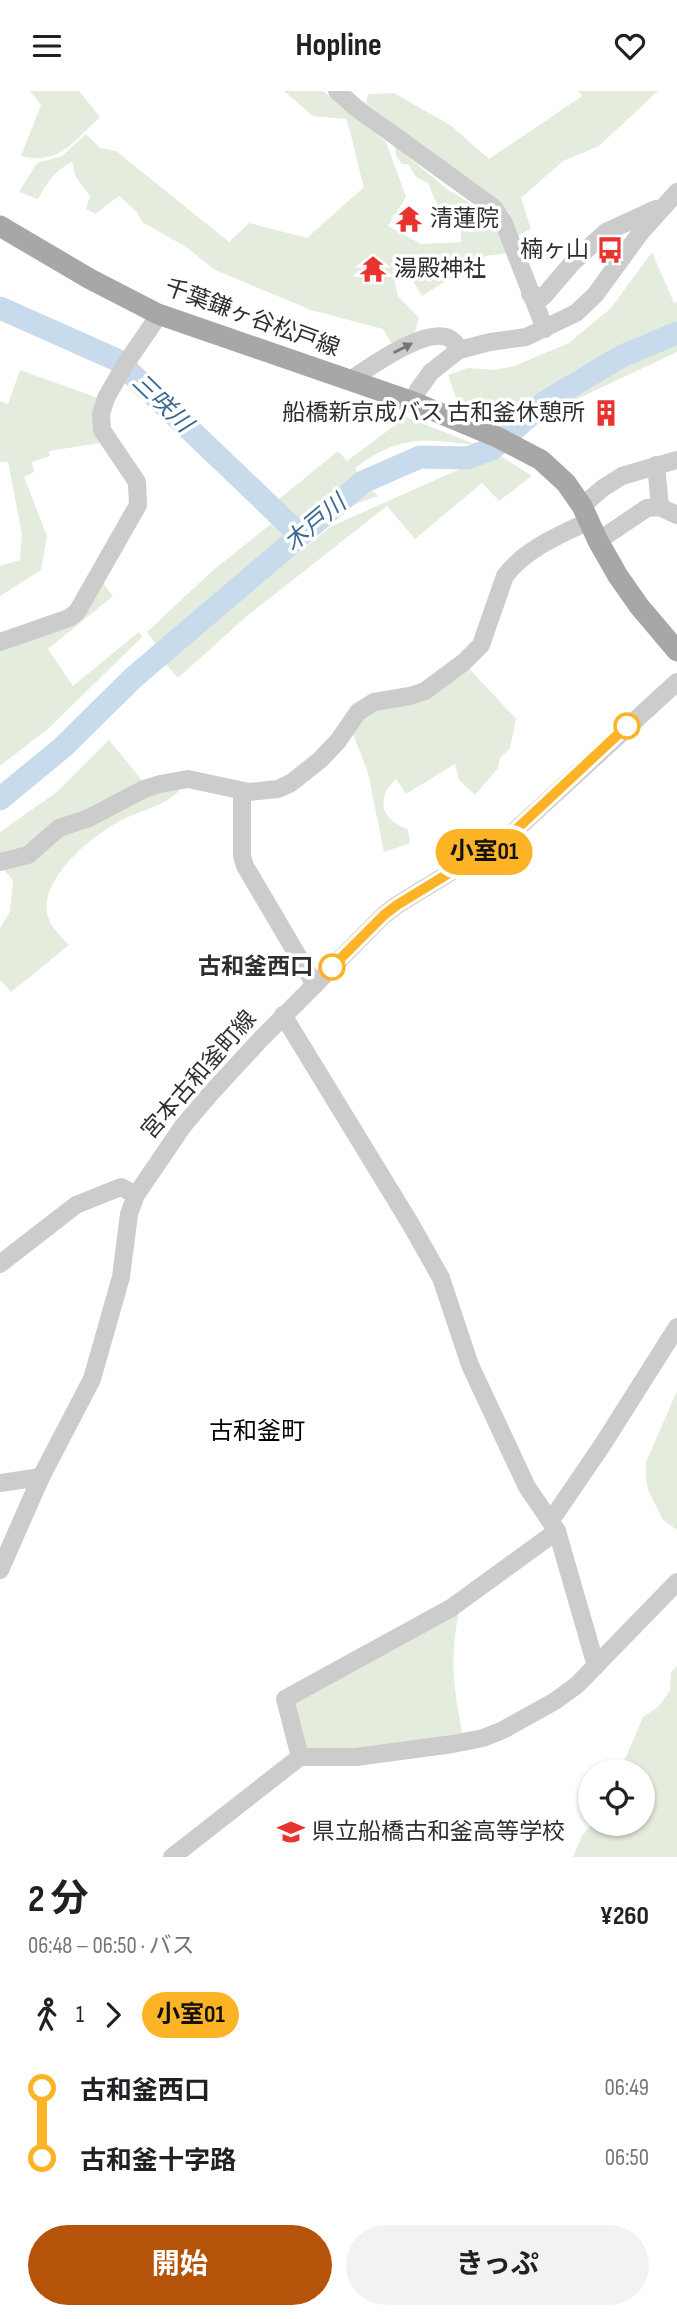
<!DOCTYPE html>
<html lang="ja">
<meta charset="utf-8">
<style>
body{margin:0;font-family:"Sofia Sans Condensed","Noto Sans JP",sans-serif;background:#f2f2f2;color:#202124;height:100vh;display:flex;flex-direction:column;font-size:26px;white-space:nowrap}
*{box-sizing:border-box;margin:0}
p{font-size:23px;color:#757577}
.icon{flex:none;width:38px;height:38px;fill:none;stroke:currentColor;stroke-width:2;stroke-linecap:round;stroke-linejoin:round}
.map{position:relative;height:1766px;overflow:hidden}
.panel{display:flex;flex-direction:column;background:#fff;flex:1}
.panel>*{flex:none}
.badge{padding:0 14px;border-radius:23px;font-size:24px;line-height:46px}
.buttons{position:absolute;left:578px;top:1668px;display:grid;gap:14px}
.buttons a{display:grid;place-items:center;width:77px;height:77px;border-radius:50%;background:#fff;box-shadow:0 2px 5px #0004;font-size:35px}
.map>.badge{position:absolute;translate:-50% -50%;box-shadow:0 0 0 4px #fff}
.legs{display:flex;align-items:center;gap:10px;height:77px;padding:0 28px;font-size:23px}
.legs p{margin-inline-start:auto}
.head{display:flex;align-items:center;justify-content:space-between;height:119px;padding:0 28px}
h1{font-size:38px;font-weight:700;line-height:52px}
.cta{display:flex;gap:14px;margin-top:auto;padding:14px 28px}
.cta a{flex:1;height:80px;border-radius:42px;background:#b45309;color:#fff;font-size:28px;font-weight:700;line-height:80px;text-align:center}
.cta a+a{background:#f2f2f2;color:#202124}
ul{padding:0 28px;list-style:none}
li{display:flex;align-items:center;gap:24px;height:70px;font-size:26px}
li i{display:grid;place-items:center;width:10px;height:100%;margin:0 9px;background:currentColor}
li i::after{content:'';width:18px;height:18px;margin:-9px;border:5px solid;border-radius:50%;background:#fff}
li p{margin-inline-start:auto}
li:first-child i{background:linear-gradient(#0000 50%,currentColor 0)}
li:last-child i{background:linear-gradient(currentColor 50%,#0000 0)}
header{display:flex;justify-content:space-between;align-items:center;height:91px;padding:0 28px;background:#fff;font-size:32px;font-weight:700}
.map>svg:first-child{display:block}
.green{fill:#e4ecdd}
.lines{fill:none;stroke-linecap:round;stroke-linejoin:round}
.river{stroke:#c8dbed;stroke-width:23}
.minor{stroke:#ccc;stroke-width:18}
.major{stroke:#a7a7a7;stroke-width:21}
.oneway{fill:#767676}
.line-1-casing{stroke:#fff;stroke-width:16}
.line-1{stroke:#fcb426;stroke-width:10}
.stop-1-dot{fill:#fff;stroke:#fcb426;stroke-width:3.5}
.labels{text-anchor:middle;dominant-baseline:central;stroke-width:7;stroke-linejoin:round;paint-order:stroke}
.poi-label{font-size:23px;fill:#2f2f2f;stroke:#fff;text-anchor:start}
.street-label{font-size:23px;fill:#2f2f2f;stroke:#fff}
.stop-label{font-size:23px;font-weight:bold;fill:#2f2f2f;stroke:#fff;text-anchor:end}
.water-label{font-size:24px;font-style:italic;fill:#3b6893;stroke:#fff}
.neighbourhood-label{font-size:24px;fill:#000;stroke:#fff}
</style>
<header><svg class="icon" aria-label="menu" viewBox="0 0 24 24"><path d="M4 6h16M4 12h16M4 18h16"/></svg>Hopline<svg class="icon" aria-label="heart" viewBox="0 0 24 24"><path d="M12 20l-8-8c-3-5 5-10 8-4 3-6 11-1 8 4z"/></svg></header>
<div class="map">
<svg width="677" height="1766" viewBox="0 0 677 1766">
<rect width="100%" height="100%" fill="#fff"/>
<g class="green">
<path d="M30,0H79L100,26C74,50 59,75 21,65L41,14Z"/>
<path d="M284,0H323L386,51L406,106L388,135L421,153L461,151V135L443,128L428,92L416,86L408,73H402L396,65L395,55L447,98L481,119L496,135L510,162L486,165L422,205L405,176L392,179L398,205L419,227L414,244L392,253L383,238L311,219L215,179L186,156L142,131L137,121L119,105L95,123L86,118L90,105L76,86L72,71C55,79 47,92 38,108L19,101L37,72L62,65L86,43L100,57L116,60L229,151L249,132L307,147L364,96C357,73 354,51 346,28L313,25Z"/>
<polygon points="578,0 658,0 599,55 563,70 521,107 531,138 517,145 509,121 366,12 368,3 394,2 450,34 489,68 582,5"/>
<polygon points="652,161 674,212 677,211 677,261 564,314 523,338 459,315 448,284 468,277 495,279 514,275 569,252 611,217"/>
<polygon points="20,279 101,308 100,352 49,360 50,365 32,371 34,381 24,386 47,445 41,479 0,505 0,475 20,469 22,443 8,371 0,371 0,310 8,313"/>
<path d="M406,326L477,354C423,348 401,343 355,377L363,391L378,405L325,424L304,444L273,413L338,360L347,370Z"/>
<polygon points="496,362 532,385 499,410 482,392 415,448 387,415 247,525 178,587 162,569 332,435"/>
<polygon points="276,429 297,449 160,559 147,541 211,481"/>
<polygon points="102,491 113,505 48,558 73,595 139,541 142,546 50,636 0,675 0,557 70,531"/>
<path d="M466,574L516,628L510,657L500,667L498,677L475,704L459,689L455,673L406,703L396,688C375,707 381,730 408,738L410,752L384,761L368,682L352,640L359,623Z"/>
<polygon points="109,649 145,693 24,759 0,766 0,741 57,701"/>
<path d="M184,693C172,714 140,719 120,730C91,745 35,791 49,828C52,838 62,846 69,854L11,901L0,889V837L10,821L13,790L1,775L146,702Z"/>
<polygon points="677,1300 677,1439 663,1429 648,1399 646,1387 646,1371"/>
<path d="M459,1520C449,1570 454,1597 463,1646L306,1663L291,1610Z"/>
<polygon points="677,1575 677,1766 573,1766 583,1743 593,1733 642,1732 642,1680 618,1680 622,1675 643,1626 659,1615 670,1600 671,1581"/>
</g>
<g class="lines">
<g class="river">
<polyline points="0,217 117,269 300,444"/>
<polyline points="0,708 63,656 133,587 363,391 420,366 467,367 492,358 545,311 622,265 677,242"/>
</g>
<g class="minor">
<polyline points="337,0 355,16 493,116 503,130 545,238"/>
<polyline points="530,203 543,206 573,171 606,141 656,118"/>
<path d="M349,290C367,278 432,230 453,250C456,252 457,256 459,259"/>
<polyline points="413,311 418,299 431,281 459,259 490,251 526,246 576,222 595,204 641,141 677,101"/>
<polyline points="656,374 660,416"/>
<polyline points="582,415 603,397 622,385 677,369"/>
<polyline points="598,450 647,417 660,416 677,424"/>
<polyline points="0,551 69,527 77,521 138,414 137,391 102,339 101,323 106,307 126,272 155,230 158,223"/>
<polyline points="242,700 242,765 245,775 315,894"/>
<path d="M0,771L28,764L59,737L89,727L144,698L160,693L188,688L249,701L278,698L291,692L320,669L338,650L358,621L374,611L410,605L425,600L464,571L481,554L505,485C525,458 560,444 589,430"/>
<polyline points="283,924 410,1132 441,1187 470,1274 527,1396 557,1440 596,1575"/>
<polyline points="0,1173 76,1114 121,1096 136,1104"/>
<polyline points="0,1392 41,1386"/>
<polyline points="549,1429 556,1422 603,1353 677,1236"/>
<polyline points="0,1479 41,1386 92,1288 121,1186 129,1123 136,1104 183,1035 211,1002 259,950 384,824 397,814 508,746 677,591"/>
<polyline points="300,1666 285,1608 451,1517 557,1440"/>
<polyline points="172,1766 300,1666 356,1666 453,1653 483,1647 503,1639 555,1610 577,1594 677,1491"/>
</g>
<polyline class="major" points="0,135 90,188 158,223 413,311 497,346 541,369 566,392 582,415 598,450 618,485 639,515 677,560"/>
</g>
<defs><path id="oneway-solid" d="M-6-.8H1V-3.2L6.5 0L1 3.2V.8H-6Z" transform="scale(1.75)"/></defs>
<use class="oneway" href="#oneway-solid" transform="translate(403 257) rotate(-27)"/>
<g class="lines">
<defs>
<polyline id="line-1" points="332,876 384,824 397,814 508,746 627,635"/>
</defs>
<use href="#line-1" class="line-1-casing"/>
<use href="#line-1" class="line-1"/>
</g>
<defs>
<symbol id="temple-bare" viewBox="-9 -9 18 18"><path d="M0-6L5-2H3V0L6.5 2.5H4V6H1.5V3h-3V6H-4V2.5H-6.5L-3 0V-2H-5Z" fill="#e9332e" stroke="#fff" stroke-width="2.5" paint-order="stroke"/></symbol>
<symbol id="bus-bare" viewBox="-9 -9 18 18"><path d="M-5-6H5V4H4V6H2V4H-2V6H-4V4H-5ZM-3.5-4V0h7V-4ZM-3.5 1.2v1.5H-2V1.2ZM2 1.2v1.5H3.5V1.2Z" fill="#e9332e" stroke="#fff" stroke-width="2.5" paint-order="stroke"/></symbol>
<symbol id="building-bare" viewBox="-9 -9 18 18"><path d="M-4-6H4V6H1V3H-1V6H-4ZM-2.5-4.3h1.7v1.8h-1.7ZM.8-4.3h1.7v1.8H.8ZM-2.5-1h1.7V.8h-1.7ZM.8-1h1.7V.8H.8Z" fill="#e9332e" stroke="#fff" stroke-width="2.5" paint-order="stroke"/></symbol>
<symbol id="school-bare" viewBox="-9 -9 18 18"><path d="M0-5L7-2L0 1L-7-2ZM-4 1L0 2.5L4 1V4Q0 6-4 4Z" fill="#e9332e" stroke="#fff" stroke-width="2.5" paint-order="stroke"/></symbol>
</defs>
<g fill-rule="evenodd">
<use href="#temple-bare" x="390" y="109" width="38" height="38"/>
<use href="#bus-bare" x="591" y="140" width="38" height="38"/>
<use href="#temple-bare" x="354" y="159" width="38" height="38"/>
<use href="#building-bare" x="587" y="303" width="38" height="38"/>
<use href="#school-bare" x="272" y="1722" width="38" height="38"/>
</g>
<g class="stop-1-dot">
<circle cx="627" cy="635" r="12"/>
<circle cx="332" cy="876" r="12"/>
</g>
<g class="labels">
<g class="poi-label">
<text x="430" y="128">清蓮院</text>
<text x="589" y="159" text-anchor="end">楠ヶ山</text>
<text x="394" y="178">湯殿神社</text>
<text x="585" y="322" text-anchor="end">船橋新京成バス 古和釜休憩所</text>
<text x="312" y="1741">県立船橋古和釜高等学校</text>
</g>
<g class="street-label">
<text transform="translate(252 227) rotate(20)">千葉鎌ヶ谷松戸線</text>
<text transform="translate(199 984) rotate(-49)">宮本古和釜町線</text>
</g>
<g class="stop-label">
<text x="313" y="876">古和釜西口</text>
</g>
<g class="water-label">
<text transform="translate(162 312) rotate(44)">三咲川</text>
<text transform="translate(315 432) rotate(-40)">木戸川</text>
</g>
<g class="neighbourhood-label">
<text x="257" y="1340">古和釜町</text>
</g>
</g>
</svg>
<div class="buttons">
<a><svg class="icon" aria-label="locate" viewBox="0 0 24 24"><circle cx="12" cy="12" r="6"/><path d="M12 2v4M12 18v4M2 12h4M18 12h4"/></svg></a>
</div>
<b class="badge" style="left:484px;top:761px;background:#fcb426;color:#111">小室01</b>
</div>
<section class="panel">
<div class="head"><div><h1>2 分</h1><p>06:48 – 06:50 · バス</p></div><b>¥260</b></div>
<div class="legs"><svg class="icon" aria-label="walk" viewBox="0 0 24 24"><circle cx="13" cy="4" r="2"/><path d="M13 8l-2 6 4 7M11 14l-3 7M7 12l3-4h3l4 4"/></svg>1<svg class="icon" aria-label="forward" viewBox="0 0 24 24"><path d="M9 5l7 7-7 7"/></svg><b class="badge" style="background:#fcb426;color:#111">小室01</b></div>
<ul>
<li><i style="color:#fcb426"></i><b>古和釜西口</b><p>06:49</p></li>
<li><i style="color:#fcb426"></i><b>古和釜十字路</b><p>06:50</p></li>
</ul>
<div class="cta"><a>開始</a><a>きっぷ</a></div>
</section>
